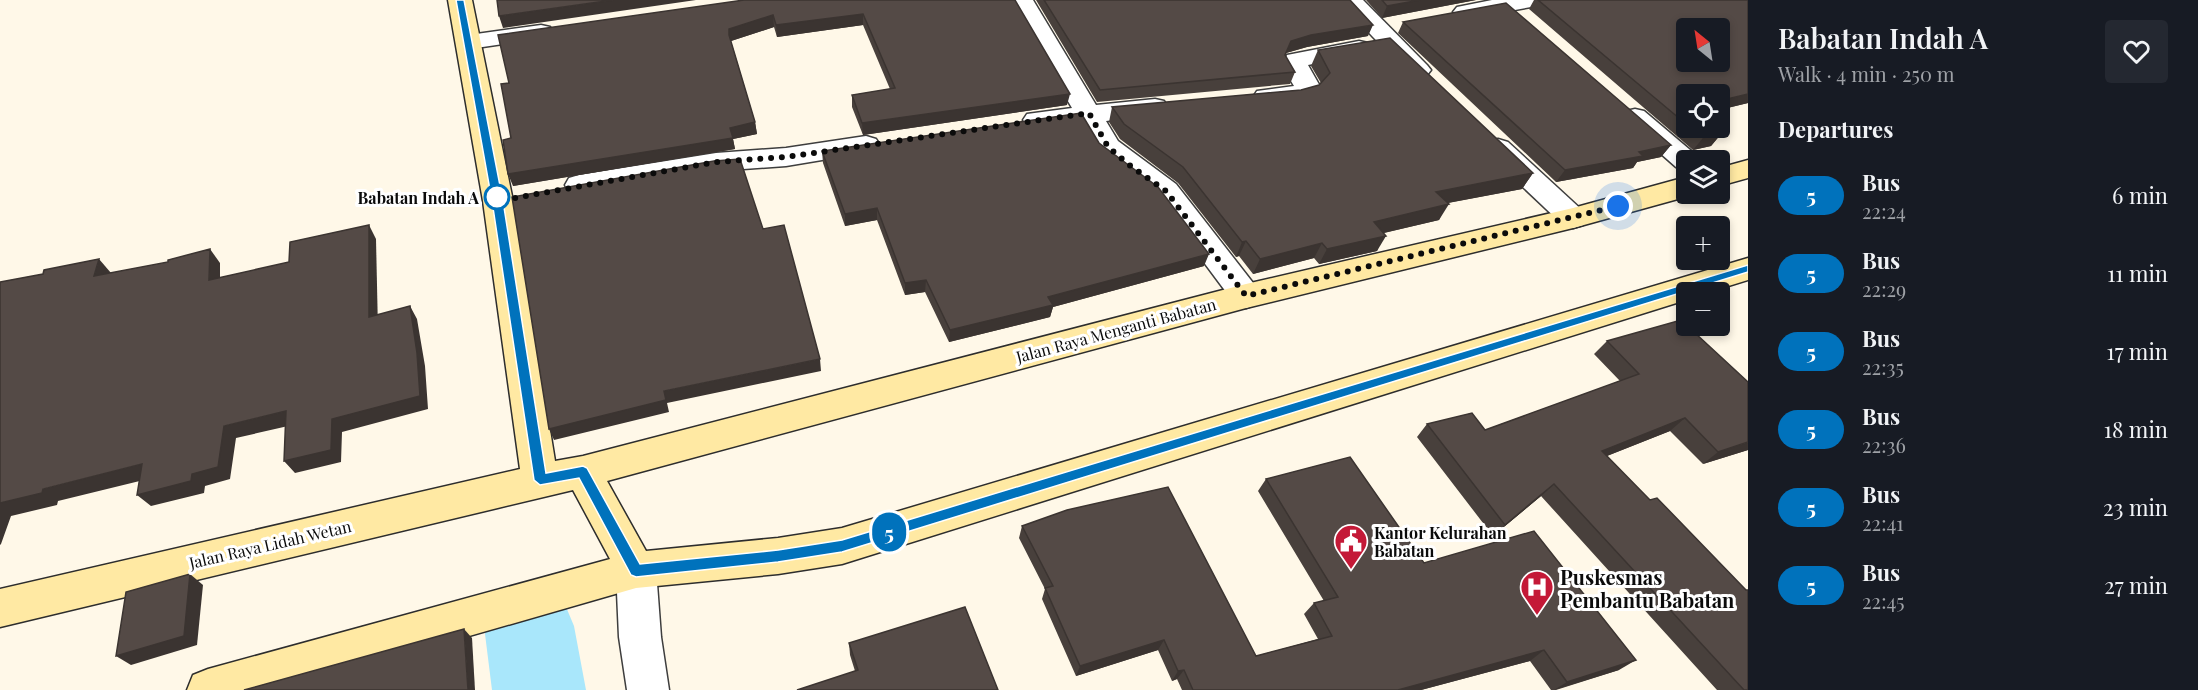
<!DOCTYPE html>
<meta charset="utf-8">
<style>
body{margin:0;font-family:"Playfair Display",serif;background:#242831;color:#f1f3f6;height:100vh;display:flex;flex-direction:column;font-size:22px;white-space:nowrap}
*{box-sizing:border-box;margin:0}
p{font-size:20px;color:#9ea1a6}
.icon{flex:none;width:33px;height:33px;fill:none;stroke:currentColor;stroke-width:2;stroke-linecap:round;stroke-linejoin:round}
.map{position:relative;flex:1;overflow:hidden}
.sheet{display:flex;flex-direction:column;background:#171b24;width:450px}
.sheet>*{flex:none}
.badge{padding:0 12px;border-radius:20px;font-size:21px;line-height:39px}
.needle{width:39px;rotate:330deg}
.tools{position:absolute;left:1676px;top:18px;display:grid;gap:12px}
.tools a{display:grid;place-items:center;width:54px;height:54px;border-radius:6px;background:#171b24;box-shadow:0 3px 9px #0003;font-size:30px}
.you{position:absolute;width:30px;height:30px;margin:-15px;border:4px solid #fff;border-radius:50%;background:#1a73e8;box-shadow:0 0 0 9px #1a73e833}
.map>.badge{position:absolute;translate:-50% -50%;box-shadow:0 0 0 3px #fff}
h2{padding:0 30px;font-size:22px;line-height:54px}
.round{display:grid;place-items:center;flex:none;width:63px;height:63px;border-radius:6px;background:#242831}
.headline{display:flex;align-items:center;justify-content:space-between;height:102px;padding:0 30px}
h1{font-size:28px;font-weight:600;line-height:45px}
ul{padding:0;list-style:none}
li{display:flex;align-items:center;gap:18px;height:78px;padding:0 30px}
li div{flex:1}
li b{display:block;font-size:22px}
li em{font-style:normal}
li .badge{min-width:66px;font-weight:700;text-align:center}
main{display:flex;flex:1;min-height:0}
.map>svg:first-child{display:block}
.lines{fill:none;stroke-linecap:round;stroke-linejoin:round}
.river{fill:#a9e7fb;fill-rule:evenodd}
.minor-casing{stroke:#3e3e3e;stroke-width:3}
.secondary-casing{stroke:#2d2d2d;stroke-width:3}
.minor{fill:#fff;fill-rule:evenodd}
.secondary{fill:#ffe9a3;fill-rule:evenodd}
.wall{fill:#48403c}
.shaded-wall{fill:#3b3431}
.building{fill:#544a46;stroke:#3b3431;stroke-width:1.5;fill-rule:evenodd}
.line{fill:#0072bc;stroke:#fff;stroke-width:1.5}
.walk{stroke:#0b0b0b;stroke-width:6;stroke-dasharray:0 10.8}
.stop-dot{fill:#fff;stroke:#0072bc;stroke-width:3}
.labels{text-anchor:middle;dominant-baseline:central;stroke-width:6;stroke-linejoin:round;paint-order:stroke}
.stop-label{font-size:16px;font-weight:bold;fill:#0b0b0b;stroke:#fff;text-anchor:end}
.street-label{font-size:16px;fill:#0b0b0b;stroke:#fff}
.poi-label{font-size:16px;font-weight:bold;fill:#0b0b0b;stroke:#fff;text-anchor:start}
.near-poi-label{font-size:20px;font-weight:bold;fill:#0b0b0b;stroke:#fff;text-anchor:start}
</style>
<main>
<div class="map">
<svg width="1748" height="690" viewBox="0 0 1748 690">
<rect width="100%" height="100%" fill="#fff8e8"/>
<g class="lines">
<polygon class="river" points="529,582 561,595 574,626 586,690 492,690 484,626 497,595"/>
<defs>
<g id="minor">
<polygon points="1009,0 1033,0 1096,105 1155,99 1164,101 1168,107 1164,113 1106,121 1118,141 1176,184 1257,288 1262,296 1257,304 1246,308 1235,304 1156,198 1098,153 1081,123 1036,128 1027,126 1023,120 1027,114 1072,108"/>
<polygon points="1338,0 1363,0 1427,65 1431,70 1427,75 1418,78 1409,75"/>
<polygon points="1492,0 1543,0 1539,5 1531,7 1465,19 1457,17 1453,12 1457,7"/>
<polygon points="541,25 550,27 553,32 550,37 469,49 460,47 457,42 460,37 469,35"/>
<path d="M1359,41L1368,43L1371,48L1368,53L1308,65L1321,88C1309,106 1276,108 1257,103L1253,97L1257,91L1294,86L1282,66L1287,55Z"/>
<polygon points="1635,109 1644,111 1696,155 1700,160 1686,160 1686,170 1676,167 1626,123 1622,117 1626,111"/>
<polygon points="866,136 876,139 880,145 876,151 786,166 716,171 579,195 569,192 565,185 569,178 579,175 716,153 786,148"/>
<polygon points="1498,139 1508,142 1583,211 1588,218 1583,225 1573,228 1563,225 1488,154 1484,148 1488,142"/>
<polygon points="636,552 650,557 656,570 661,637 669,690 627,690 619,637 616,570 622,557"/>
</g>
<g id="secondary">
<polygon points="448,0 472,0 513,201 555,461 583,456 1246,284 1573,208 1686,177 1686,194 1696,194 1573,228 1246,308 607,481 646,551 778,538 842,528 1748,258 1748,280 1709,292 1686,292 1686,300 842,564 778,574 636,588 282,690 187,690 193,675 208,669 610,559 573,490 0,627 0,589 520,469 483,201"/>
<polygon points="1748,160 1748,178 1719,186 1719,168"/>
</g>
</defs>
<use href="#minor" class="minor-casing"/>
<use href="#secondary" class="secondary-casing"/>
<use href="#minor" class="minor"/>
<use href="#secondary" class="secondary"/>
</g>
<g class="wall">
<polygon points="744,0 1015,0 1067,105 863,135 852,107 852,95 890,89 863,25 777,37 774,27 731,41 755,122 757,134 733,139 735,149 513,186 509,83"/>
<polygon points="1036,0 1350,0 1368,36 1307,47 1286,53 1285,56 1295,72 1290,84 1097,102"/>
<polygon points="1366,0 1476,0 1382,18"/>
<polygon points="1534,0 1748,0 1748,103 1719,110 1719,94 1686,94 1686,128 1713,128 1721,134 1711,146 1693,150 1529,9"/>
<polygon points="1403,22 1671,145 1661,157 1637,162 1633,168 1556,182 1398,33"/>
<polygon points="1318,50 1533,173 1522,189 1447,203 1439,220 1384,233 1377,251 1319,264 1314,258 1253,274 1239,256 1236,257 1178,183 1120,139 1109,122 1112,107 1301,90 1319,85 1321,83 1311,66"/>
<polygon points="1099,143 1204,266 1053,307 1050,317 949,342 925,292 905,295 877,220 845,226 823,163 822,151"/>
<polygon points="1607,341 1748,450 1703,464 1670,431 1607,456 1748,690 1717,690 1541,496 1493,536 1417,437 1427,424 1485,430 1620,381 1594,354"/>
<polygon points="1266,479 1424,563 1619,670 1556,690 1551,690 1530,661 1421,690 1182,690 1177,679 1172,681 1158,650 1076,676 1042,599 1045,589 1019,538 1022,526 1256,656 1318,639 1304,614 1314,603 1324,601 1258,491"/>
<polygon points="849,643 998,690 855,671 850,655"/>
</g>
<g class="shaded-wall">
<polygon points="613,0 696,0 503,28 499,16"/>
<polygon points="1420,0 1476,0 1382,18 1387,6"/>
<polygon points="863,14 863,25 777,37 776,25"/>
<polygon points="773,15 774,27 731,41 729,35 729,29"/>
<polygon points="1373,25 1368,36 1307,47 1286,53 1280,67 1291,41 1311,35"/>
<polygon points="1070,94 1067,105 863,135 862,123"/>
<polygon points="1748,94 1748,103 1719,110 1719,101"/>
<polygon points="755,122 757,134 733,139 735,149 513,186 508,174"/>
<polygon points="1721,134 1711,146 1693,150 1703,138"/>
<polygon points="1671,145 1661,157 1637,162 1633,168 1556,182 1565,170"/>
<polygon points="1533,173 1522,189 1427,207 1436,192"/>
<polygon points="1449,204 1439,220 1366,237 1374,222"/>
<polygon points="877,208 877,220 845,226 845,214"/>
<polygon points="369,225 376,239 378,331 369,317"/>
<polygon points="1386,236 1377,251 1319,264 1327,249"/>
<polygon points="1246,241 1239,256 1236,257 1242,242"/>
<polygon points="1322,243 1314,258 1253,274 1260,259"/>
<polygon points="210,249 220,263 220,293 209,280"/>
<polygon points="1209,254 1204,266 1053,307 1050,317 949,342 950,330 1048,297"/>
<polygon points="99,259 111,273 94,276"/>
<polygon points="926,280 925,292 905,295 905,283"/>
<polygon points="410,306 417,319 425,366 428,409 342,432 341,462 295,473 284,461 332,419"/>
<polygon points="820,359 821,371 667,403 669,412 554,440 549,429 664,391"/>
<polygon points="286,411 297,424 236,438 230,479 205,486 204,493 151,506 137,495 224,426"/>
<polygon points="1685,418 1670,431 1589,463 1602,451"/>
<polygon points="1748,442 1748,450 1703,464 1718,452"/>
<polygon points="142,464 156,477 58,501 57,505 11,516 1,544 0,545 0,503 43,489"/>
<polygon points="1554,484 1541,496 1493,536 1505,525"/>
<polygon points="190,574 203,585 197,645 131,665 116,656"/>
<polygon points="464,629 472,638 475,690 468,690"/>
<polygon points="1164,640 1158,650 1076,676 1080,666"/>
<polygon points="1544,650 1530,661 1421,690 1398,690"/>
<polygon points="1636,660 1619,670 1554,690 1567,682"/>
<polygon points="1184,670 1177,679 1172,681 1178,671"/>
</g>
<g class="building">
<polygon points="497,0 613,0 499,16"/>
<polygon points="744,0 1015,0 1070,94 862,123 852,95 895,88 863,14 776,25 773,15 729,29 729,35 755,122 730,128 733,138 508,174 503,140 511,138 501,84 509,83 498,35"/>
<polygon points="1044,0 1350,0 1373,25 1311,35 1291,41 1285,55 1295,72 1100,90"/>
<polygon points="1382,0 1420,0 1387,6"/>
<path d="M1538,0H1748V94L1719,101V94H1686V124ZM1686,28H1719V62H1686Z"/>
<polygon points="1506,3 1671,145 1639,152 1643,156 1565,170 1403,22"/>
<polygon points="1390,38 1533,173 1436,192 1449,204 1374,222 1386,236 1327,249 1322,243 1260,259 1246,241 1242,242 1183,167 1124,124 1112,107 1301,90 1319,85 1330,73 1318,50"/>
<polygon points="1081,113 1099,143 1158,187 1209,254 1048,297 1053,305 950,330 926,280 905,283 877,208 845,214 822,151"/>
<polygon points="1691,128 1713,128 1721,134 1703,138"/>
<polygon points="740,159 763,229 784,225 820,359 664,391 666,400 549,429 512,197 714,161"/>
<polygon points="369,225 369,317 410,306 417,353 420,396 332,419 331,450 284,461 286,411 224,426 218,467 192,474 191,481 137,495 142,464 43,489 42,493 0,503 0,282 43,274 44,270 99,259 94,276 168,262 168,260 210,249 209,280 289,262 290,242"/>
<polygon points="1681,320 1748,382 1748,442 1718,452 1685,418 1602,451 1650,500 1657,498 1746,590 1748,590 1748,690 1744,690 1554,484 1505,525 1427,424 1472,413 1485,430 1639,374 1607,341"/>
<polygon points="1350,457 1424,563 1534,531 1636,660 1567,682 1544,650 1398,690 1193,690 1184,670 1178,671 1164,640 1080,666 1045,588 1053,586 1022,526 1067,510 1168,487 1256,656 1332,636 1314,603 1338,597 1266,479"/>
<polygon points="190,574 184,636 116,656 126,592"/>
<polygon points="965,607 998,690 797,690 858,670 849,643"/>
<polygon points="464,629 468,690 244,690"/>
</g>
<polygon class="line" points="456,0 464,0 503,201 546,473 583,466 587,468 640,564 778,550 842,540 1748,265 1748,272 842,552 778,562 636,577 631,575 579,478 540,485 534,480 492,201"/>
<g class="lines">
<polyline class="walk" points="497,197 498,201 716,162 786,157 1089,113 1108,147 1128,164 1166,191 1246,296 1618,206"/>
</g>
<defs>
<symbol id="civic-pin" viewBox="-11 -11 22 30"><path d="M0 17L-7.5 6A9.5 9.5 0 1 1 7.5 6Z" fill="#c41937" stroke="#fff"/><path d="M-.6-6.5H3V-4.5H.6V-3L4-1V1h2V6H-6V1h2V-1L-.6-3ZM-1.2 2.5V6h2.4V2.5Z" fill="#fff"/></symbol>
<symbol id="hospital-pin" viewBox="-11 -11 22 30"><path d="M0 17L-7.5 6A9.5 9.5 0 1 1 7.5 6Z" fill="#c41937" stroke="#fff"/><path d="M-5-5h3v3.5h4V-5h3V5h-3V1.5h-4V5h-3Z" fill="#fff"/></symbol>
</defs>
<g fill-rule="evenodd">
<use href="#civic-pin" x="1332" y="522" width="38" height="52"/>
<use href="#hospital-pin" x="1518" y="568" width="38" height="52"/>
</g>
<circle class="stop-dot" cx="497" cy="197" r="12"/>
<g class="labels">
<g class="stop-label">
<text x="479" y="197">Babatan Indah A</text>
</g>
<g class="street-label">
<text transform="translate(1116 330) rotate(-15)">Jalan Raya Menganti Babatan</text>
<text transform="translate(270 544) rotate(-13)">Jalan Raya Lidah Wetan</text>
</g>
<g class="poi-label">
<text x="1374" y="532">Kantor Kelurahan<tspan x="1374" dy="18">Babatan</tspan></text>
</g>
<g class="near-poi-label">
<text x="1560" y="576">Puskesmas<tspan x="1560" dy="23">Pembantu Babatan</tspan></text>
</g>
</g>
</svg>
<div class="tools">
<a><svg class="needle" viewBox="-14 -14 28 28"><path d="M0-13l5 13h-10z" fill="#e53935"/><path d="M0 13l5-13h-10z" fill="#9ea1a6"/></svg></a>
<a><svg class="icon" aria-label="locate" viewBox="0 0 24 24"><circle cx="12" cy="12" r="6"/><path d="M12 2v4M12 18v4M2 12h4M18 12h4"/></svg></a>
<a><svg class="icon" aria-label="layers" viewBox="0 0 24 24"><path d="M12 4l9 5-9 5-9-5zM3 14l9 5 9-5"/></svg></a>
<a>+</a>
<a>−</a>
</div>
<div class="you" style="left:1618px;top:206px"></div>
<b class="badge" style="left:889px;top:532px;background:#0072bc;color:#fff">5</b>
</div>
<section class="sheet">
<div class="headline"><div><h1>Babatan Indah A</h1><p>Walk · 4 min · 250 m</p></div><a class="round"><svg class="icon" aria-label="heart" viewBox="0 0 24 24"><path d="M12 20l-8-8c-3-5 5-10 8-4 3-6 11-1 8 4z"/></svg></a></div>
<h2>Departures</h2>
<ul>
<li><span class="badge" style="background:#0072bc;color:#fff">5</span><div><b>Bus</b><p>22:24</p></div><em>6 min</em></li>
<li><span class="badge" style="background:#0072bc;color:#fff">5</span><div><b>Bus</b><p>22:29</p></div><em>11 min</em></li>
<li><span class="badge" style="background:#0072bc;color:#fff">5</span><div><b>Bus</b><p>22:35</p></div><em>17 min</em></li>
<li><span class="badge" style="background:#0072bc;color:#fff">5</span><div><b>Bus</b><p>22:36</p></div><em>18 min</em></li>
<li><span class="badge" style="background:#0072bc;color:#fff">5</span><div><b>Bus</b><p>22:41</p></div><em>23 min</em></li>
<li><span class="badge" style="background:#0072bc;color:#fff">5</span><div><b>Bus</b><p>22:45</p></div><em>27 min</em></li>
</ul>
</section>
</main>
